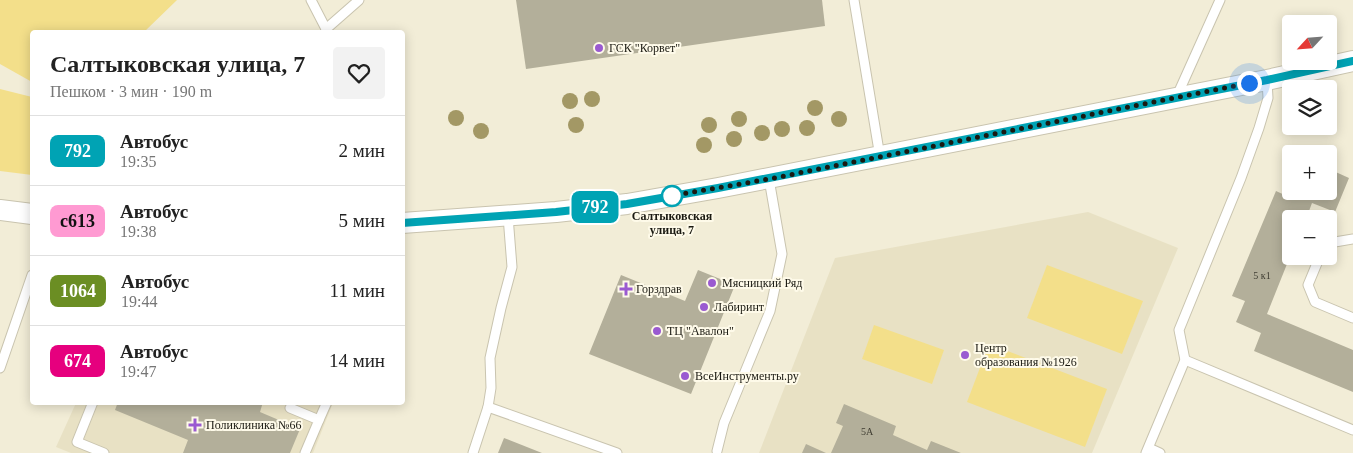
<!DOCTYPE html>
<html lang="ru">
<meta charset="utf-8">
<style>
body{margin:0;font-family:"Times New Roman",serif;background:#f2f2f2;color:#222;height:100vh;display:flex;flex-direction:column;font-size:19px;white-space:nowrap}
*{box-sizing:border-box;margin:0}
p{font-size:16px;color:#767676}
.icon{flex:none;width:28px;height:28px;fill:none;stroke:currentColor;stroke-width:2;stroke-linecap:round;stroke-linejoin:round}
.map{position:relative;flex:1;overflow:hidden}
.drawer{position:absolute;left:30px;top:30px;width:375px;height:375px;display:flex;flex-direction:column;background:#fff;border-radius:5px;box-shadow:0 2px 12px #0003}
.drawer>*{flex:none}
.badge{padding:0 10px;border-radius:8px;font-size:18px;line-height:32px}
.needle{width:32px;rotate:244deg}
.tools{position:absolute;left:1282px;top:15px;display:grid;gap:10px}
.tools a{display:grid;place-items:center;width:55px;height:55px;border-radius:5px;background:#fff;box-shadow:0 2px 12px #0003;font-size:25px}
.you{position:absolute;width:25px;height:25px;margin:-12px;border:4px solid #fff;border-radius:50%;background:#1a73e8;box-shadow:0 0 0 8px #1a73e833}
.map>.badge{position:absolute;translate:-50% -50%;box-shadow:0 0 0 2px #fff}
.round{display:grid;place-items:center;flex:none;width:52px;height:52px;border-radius:5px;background:#f2f2f2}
.summary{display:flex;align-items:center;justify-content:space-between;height:85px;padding:0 20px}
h1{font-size:24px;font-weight:600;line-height:38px}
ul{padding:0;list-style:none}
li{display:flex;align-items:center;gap:15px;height:70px;padding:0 20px;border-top:1px solid #e0e0e0}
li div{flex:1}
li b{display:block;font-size:19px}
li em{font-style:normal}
li .badge{min-width:55px;font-weight:700;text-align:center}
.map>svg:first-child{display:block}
.built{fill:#e8e1c4}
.green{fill:#f3df8a}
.building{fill:#b3af9a}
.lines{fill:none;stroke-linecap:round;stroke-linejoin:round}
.service-casing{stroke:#c9c4af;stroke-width:11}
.tertiary-casing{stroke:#c9c4af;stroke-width:22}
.service{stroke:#fff;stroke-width:9}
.tertiary{stroke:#fff;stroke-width:20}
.tree{fill:#a39865}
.line-casing{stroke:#fff;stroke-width:11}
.line{stroke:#00a3b4;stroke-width:8}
.walk{stroke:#1a1911;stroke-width:5;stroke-dasharray:0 9}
.poi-dot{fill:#9a5ad1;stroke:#fefae9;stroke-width:2}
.stop-dot{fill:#fff;stroke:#00a3b4;stroke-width:2.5}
.labels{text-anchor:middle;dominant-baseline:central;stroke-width:4;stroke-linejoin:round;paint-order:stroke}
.number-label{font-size:10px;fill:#403e33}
.poi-label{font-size:12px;fill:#1a1911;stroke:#fefae9;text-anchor:start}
.stop-label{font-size:12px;font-weight:bold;fill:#1a1911;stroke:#fefae9}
</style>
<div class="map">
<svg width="1353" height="453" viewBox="0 0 1353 453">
<rect width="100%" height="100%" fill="#f2edd7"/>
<g class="built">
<polygon points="1088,212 1178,248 1092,453 759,453 835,258"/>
<polygon points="76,403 333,403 313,453 71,453 56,447"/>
</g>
<g class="green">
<polygon points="0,0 177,0 144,32 32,32 32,82 0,64"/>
<polygon points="0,89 32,97 32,175 0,171"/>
<polygon points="1047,265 1143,301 1122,354 1027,318"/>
<polygon points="874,325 944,350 932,384 862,359"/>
<polygon points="989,344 1107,389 1085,447 967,402"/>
</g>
<g class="building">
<polygon points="516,0 822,0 825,26 526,69"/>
<polygon points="1329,169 1349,178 1335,212 1312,203 1306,219 1291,219 1291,254 1267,314 1353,350 1353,392 1254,351 1261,333 1236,322 1245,301 1232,296 1276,191 1289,197 1291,191 1329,191"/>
<polygon points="698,270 735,285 691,394 589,354 621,275 685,301"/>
<polygon points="118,402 263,402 260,412 300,429 290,453 183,453 188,440 115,410"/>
<polygon points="844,404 896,426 893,435 927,450 931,441 961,453 831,453 843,426 836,423"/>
<polygon points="504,438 542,453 498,453"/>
<polygon points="806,444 826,453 802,453"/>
</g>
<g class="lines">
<defs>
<g id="service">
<polyline points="311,0 326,29"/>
<polyline points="854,0 880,157"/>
<polyline points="326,32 326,29 359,0"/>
<polyline points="1176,98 1220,0"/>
<polyline points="1329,243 1353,239"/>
<polyline points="1320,256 1308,285 1315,302 1353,318"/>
<polyline points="1185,360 1353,430"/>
<polyline points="0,368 32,275"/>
<polyline points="93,402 77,442 104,453"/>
<polyline points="488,407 617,453"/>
<polyline points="290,408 319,420 305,453"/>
<polyline points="319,420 327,402"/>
<polyline points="1149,448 1160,453"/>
<polyline points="717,451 724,423 770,311 782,254 769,179"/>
<polyline points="473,453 488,407 491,388 490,358 501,308 512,267 508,216"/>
<polyline points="1146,453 1185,360 1179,330 1241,178 1259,128 1268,98 1267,80"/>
</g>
<g id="tertiary">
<polyline points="0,210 32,214"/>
<polyline points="402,223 556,212 627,204 718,188 1267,80 1353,61"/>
</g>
</defs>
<use href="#service" class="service-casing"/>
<use href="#tertiary" class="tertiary-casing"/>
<use href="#service" class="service"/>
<use href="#tertiary" class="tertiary"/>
</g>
<g class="tree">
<circle cx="592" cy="99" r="8"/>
<circle cx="570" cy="101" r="8"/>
<circle cx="815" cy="108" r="8"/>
<circle cx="456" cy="118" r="8"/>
<circle cx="739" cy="119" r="8"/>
<circle cx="839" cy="119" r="8"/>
<circle cx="576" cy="125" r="8"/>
<circle cx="709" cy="125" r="8"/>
<circle cx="807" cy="128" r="8"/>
<circle cx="782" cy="129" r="8"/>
<circle cx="481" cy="131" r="8"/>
<circle cx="762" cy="133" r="8"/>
<circle cx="734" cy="139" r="8"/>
<circle cx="704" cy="145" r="8"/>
</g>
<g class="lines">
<defs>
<polyline id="line" points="402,223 556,212 627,204 718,188 1267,80 1353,61"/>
</defs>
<use href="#line" class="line-casing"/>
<use href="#line" class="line"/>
<polyline class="walk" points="672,196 670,196 769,179 1249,83"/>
</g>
<g class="poi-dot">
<circle cx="599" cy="48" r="5"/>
<circle cx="712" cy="283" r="5"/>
<path d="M623.5 281.5h5v5h5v5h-5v5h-5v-5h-5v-5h5z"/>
<circle cx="704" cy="307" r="5"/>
<circle cx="657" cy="331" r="5"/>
<circle cx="965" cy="355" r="5"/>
<circle cx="685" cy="376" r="5"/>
<path d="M192.5 417.5h5v5h5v5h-5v5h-5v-5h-5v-5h5z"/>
</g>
<circle class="stop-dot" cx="672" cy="196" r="10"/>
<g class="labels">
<g class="number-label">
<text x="1262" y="275">5 к1</text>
<text x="867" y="431">5А</text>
</g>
<g class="poi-label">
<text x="609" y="48">ГСК "Корвет"</text>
<text x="722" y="283">Мясницкий Ряд</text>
<text x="636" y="289">Горздрав</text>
<text x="714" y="307">Лабиринт</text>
<text x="667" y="331">ТЦ "Авалон"</text>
<text x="975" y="348">Центр<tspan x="975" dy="14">образования №1926</tspan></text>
<text x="695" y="376">ВсеИнструменты.ру</text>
<text x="206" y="425">Поликлиника №66</text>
</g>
<g class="stop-label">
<text x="672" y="216">Салтыковская<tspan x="672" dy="14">улица, 7</tspan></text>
</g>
</g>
</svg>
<div class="tools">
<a><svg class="needle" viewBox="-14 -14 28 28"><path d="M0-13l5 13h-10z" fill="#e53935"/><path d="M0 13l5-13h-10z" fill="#767676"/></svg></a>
<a><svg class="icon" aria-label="layers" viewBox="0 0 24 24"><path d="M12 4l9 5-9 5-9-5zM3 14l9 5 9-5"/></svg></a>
<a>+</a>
<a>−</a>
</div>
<div class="you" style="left:1249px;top:83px"></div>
<b class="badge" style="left:595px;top:207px;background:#00a3b4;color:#fff">792</b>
<section class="drawer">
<div class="summary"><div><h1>Салтыковская улица, 7</h1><p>Пешком · 3 мин · 190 m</p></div><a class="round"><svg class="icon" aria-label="heart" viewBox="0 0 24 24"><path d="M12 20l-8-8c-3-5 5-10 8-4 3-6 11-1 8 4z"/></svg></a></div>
<ul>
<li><span class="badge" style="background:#00a3b4;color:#fff">792</span><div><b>Автобус</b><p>19:35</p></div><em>2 мин</em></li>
<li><span class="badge" style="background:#ff9ad2;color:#111">с613</span><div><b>Автобус</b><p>19:38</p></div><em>5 мин</em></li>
<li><span class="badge" style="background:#6b8e23;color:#fff">1064</span><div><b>Автобус</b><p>19:44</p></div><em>11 мин</em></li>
<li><span class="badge" style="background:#e6007e;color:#fff">674</span><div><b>Автобус</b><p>19:47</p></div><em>14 мин</em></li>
</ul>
</section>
</div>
